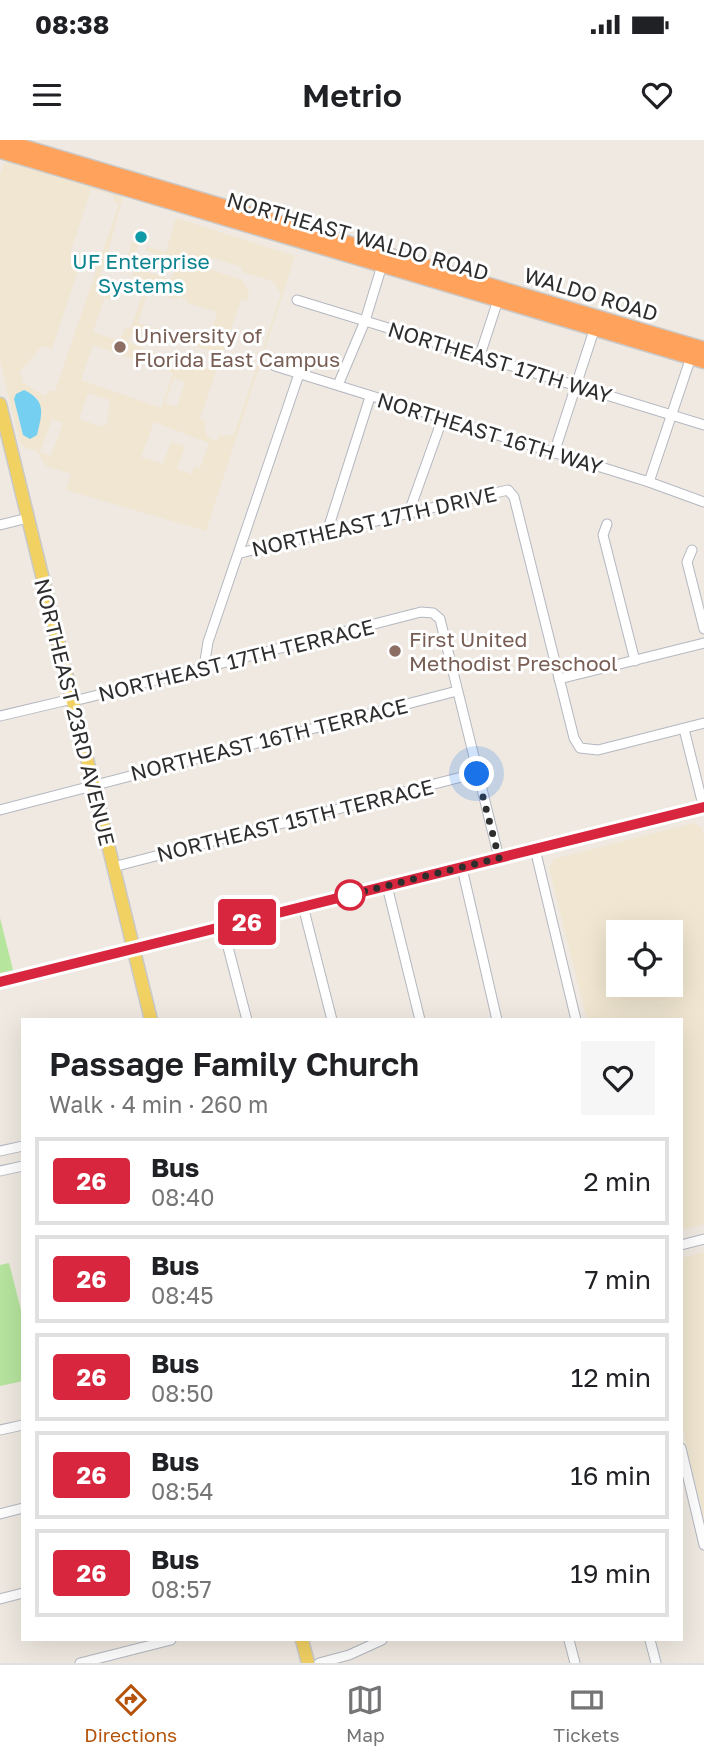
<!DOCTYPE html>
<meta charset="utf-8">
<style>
body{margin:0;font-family:"Golos Text",sans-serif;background:#f6f6f6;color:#202124;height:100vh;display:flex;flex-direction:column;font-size:26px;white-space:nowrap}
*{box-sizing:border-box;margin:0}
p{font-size:23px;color:#757577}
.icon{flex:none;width:38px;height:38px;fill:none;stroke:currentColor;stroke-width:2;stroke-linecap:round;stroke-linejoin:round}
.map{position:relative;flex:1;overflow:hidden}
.panel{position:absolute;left:21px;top:878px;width:662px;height:623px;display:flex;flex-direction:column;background:#fff;border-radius:0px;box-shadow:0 7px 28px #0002}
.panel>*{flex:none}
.badge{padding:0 14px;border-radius:5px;font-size:24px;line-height:46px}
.controls{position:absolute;left:606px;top:780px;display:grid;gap:14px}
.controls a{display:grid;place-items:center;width:77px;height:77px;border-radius:0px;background:#fff;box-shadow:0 7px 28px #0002;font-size:35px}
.you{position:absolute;width:35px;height:35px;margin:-18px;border:5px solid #fff;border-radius:50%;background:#1a73e8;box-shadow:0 0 0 10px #1a73e833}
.map>.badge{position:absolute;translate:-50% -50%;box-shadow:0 0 0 4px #fff}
.round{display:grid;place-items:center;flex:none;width:74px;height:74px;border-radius:0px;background:#f6f6f6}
.summary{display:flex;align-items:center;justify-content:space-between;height:119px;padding:0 28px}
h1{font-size:33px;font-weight:600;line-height:52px}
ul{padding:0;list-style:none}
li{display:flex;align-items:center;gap:21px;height:88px;margin:0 14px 10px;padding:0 14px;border:4px solid #e0e0e0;border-radius:0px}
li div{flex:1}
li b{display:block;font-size:26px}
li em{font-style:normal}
li .badge{min-width:77px;font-weight:700;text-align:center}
.status{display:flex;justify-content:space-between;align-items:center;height:49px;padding:0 35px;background:#fff;direction:ltr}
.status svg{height:19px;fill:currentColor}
header{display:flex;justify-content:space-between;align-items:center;height:91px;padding:0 28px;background:#fff;font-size:32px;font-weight:600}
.tab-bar{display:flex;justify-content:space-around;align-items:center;height:98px;border-top:2px solid #e0e0e0;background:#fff;font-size:19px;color:#757577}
.tab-bar a{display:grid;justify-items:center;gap:4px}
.tab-bar .current{color:#b45309}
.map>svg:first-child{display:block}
.education{fill:#f0e6d1;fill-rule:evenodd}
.green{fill:#b6e59e}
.water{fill:#75cff0}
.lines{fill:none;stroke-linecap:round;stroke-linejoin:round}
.minor-casing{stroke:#b4b7c1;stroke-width:11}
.major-casing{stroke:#c9c9c9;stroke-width:15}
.highway-casing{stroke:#c9c9c9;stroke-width:17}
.minor{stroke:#fff;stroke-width:9}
.major{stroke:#f2d163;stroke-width:12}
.highway{stroke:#ffa35c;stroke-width:14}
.line-casing{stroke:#fff;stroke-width:16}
.line{stroke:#d7263d;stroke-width:10}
.walk{stroke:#2e2e2e;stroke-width:7;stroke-dasharray:0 12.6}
.culture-dot{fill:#0f9aa8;stroke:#fff;stroke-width:2.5}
.education-dot{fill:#8d6e63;stroke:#fff;stroke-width:2.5}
.stop-dot{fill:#fff;stroke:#d7263d;stroke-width:3.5}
.labels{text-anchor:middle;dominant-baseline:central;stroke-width:6;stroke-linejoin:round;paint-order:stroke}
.street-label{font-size:21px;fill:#2e2e2e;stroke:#fff}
.culture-label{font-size:21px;fill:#0d838f;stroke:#fff}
.education-label{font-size:21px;fill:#785e54;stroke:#fff;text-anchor:start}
</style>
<div class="status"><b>08:38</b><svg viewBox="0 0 49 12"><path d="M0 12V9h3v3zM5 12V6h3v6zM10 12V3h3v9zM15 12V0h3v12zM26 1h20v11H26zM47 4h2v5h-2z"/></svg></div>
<header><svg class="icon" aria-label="menu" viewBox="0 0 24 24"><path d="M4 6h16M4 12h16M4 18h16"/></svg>Metrio<svg class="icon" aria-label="heart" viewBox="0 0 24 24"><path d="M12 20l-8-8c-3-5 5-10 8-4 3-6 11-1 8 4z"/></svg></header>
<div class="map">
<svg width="704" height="1523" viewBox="0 0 704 1523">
<rect width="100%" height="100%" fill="#efe9e1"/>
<g class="education">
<path d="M5,21L123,57L105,123L124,128L132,102L139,104L132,119L142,123L140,130L170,139L176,130L175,127L167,125L170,116L162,113L161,118L146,110L147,107L166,112L176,78L295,116L206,391L66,350L71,334L46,326L37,311L25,308L19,300L0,221V35ZM91,49L114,56V61L119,64L55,251H49L45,256L21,242L23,237L19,233L42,206L52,209L80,124L72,119L71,111ZM212,118L242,127V132L273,141L281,154L234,295L219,296L217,301L207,297L204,280L200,278L241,160L247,161L249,151L242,140L209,129ZM104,124L133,132V137L147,142L131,188H125L120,201L93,192L104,159H114L119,143L100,135ZM148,151L177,160L178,157L187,159V163L217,172L208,204L177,195L176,198L167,195L168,192L138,183ZM140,190L217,213L212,230L146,210L129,202L131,194L138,196ZM93,205L173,233L161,268L81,240ZM174,238L185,242L177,267L165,263ZM24,250L40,261L23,295L14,257ZM88,253L110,260L107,284L102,287L79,279ZM52,279L63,283L51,316L40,312ZM154,282L209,303L200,328L194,327L192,334L177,329L185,306L171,302L163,324L141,317Z"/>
<path d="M694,683L702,688L704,697V1084L681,1090V880H587L549,727L554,719ZM618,793H670V845H618Z"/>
<polygon points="704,1112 704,1379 681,1283 681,1118"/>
</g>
<g class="green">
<polygon points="0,778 13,830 0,833"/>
<polygon points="9,1123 23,1178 23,1241 0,1246 0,1125"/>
</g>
<path class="water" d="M24,250C47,261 42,274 37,295L30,299L23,295L14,259L16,254Z"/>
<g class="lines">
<defs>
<g id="minor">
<polyline points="297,160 704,285"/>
<polyline points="479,218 499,157"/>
<polyline points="275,226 649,342 704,362"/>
<polyline points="338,245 365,181 383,122"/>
<polyline points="554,313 596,184"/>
<polyline points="649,342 692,214"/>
<polyline points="409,372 442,280"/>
<polyline points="607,384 603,395 635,521"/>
<polyline points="0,385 28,378"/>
<polyline points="327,392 370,257"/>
<polyline points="692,410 687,422 704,489"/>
<polyline points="240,413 508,350 514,357 574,598 580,608 598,610 704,583"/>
<polyline points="204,527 208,502 299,234"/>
<polyline points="559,539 704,503"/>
<polyline points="0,576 72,559 82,559 421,472 433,473 440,479 499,718"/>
<polyline points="684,589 704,669"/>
<polyline points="0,670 457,551"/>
<polyline points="535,709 576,880"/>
<polyline points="113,727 477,633"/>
<polyline points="462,728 497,880"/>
<polyline points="387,746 420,880"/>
<polyline points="303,766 332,880"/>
<polyline points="223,788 247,880"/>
<polyline points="0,842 704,667"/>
<polyline points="0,1011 23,1006"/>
<polyline points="0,1031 23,1026"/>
<polyline points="681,1105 704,1099"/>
<polyline points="0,1290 23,1285"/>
<polyline points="681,1308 704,1405"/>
<polyline points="0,1374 23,1368"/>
<polyline points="0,1459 23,1453"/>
<polyline points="569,1500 575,1523"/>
<polyline points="650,1500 656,1523"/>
<polyline points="80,1523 171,1500"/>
<polyline points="319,1523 349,1515 382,1500"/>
</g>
<g id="major">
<polyline points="0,264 151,880"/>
<polyline points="302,1500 308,1523"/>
</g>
<g id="highway">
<polyline points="0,0 704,209"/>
<polyline points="0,11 704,221"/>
</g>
</defs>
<use href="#minor" class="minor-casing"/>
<use href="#major" class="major-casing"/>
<use href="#highway" class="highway-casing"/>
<use href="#minor" class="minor"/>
<use href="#major" class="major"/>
<use href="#highway" class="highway"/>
</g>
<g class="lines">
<defs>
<polyline id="line" points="0,842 704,667"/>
</defs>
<use href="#line" class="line-casing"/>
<use href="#line" class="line"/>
<polyline class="walk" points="350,755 345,756 499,718 477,634"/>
</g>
<circle class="culture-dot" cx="141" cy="97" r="7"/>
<g class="education-dot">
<circle cx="120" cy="207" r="7"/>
<circle cx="395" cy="511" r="7"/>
</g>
<circle class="stop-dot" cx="350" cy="755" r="14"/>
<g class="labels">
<g class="street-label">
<text transform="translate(358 96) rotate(16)">NORTHEAST WALDO ROAD</text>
<text transform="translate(591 154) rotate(17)">WALDO ROAD</text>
<text transform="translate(500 222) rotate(17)">NORTHEAST 17TH WAY</text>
<text transform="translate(490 293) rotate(17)">NORTHEAST 16TH WAY</text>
<text transform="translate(374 381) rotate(-13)">NORTHEAST 17TH DRIVE</text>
<text transform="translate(236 520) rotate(-14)">NORTHEAST 17TH TERRACE</text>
<text transform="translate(75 572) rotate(76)">NORTHEAST 23RD AVENUE</text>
<text transform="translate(269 599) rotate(-14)">NORTHEAST 16TH TERRACE</text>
<text transform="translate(295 680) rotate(-14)">NORTHEAST 15TH TERRACE</text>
</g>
<g class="culture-label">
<text x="141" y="121">UF Enterprise<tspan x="141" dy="24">Systems</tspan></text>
</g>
<g class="education-label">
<text x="134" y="195">University of<tspan x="134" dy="24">Florida East Campus</tspan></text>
<text x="409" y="499">First United<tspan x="409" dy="24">Methodist Preschool</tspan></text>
</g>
</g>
</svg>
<div class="controls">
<a><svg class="icon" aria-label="locate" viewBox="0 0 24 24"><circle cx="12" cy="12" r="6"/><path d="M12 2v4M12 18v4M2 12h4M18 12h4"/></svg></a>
</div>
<div class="you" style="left:477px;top:634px"></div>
<b class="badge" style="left:247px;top:782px;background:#d7263d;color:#fff">26</b>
<section class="panel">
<div class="summary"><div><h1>Passage Family Church</h1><p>Walk · 4 min · 260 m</p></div><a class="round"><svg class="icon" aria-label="heart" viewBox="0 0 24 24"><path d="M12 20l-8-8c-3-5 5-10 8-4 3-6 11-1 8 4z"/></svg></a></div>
<ul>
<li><span class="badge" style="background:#d7263d;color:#fff">26</span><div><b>Bus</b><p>08:40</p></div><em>2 min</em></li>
<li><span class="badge" style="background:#d7263d;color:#fff">26</span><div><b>Bus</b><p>08:45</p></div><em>7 min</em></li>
<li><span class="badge" style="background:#d7263d;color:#fff">26</span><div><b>Bus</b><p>08:50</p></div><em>12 min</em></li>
<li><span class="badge" style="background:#d7263d;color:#fff">26</span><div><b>Bus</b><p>08:54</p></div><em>16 min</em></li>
<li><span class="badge" style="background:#d7263d;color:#fff">26</span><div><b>Bus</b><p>08:57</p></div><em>19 min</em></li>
</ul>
</section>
</div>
<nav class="tab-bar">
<a class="current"><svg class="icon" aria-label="directions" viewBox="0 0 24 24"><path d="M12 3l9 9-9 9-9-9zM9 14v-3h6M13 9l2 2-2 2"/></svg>Directions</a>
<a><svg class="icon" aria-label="map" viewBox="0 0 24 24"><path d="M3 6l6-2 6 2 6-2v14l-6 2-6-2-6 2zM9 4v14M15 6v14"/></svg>Map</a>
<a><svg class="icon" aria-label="tickets" viewBox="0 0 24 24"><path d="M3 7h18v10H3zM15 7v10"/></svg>Tickets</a>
</nav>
